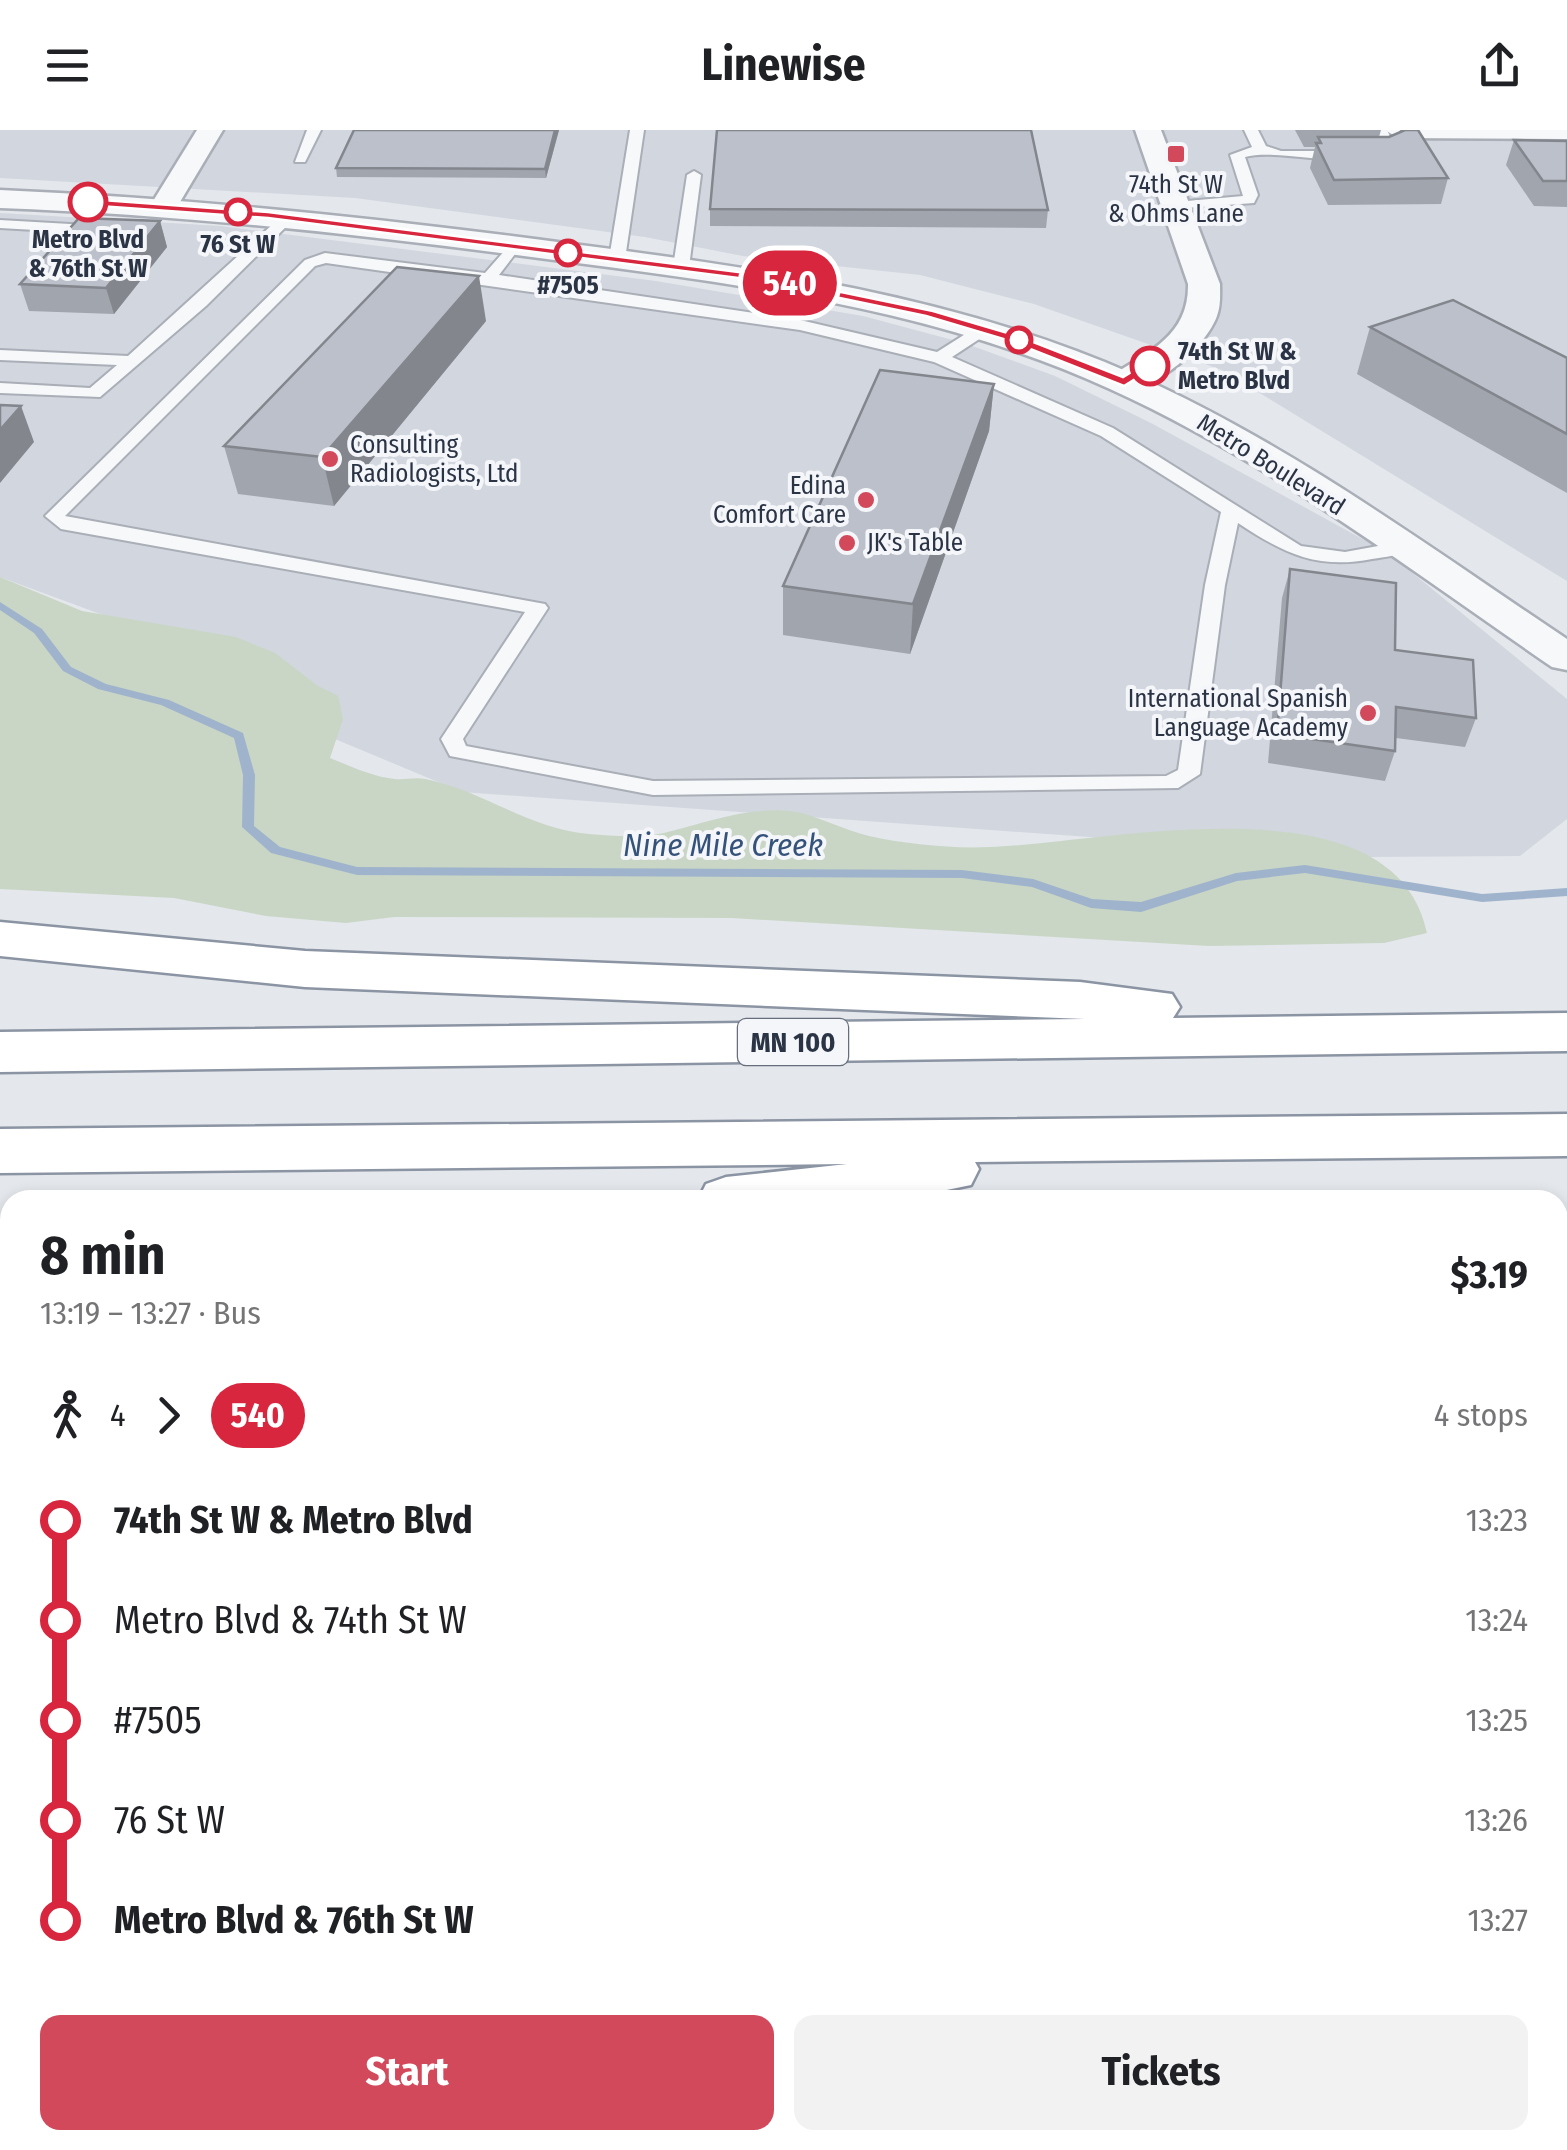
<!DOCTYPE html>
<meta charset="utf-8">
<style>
body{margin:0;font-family:"Fira Sans Condensed",sans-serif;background:#f2f2f2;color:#202124;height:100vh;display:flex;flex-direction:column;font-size:38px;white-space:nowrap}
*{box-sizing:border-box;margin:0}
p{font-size:32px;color:#757577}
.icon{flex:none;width:55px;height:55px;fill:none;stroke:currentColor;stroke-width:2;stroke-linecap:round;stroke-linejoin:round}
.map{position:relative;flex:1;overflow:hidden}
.drawer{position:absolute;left:0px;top:1060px;width:1568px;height:960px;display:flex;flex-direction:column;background:#fff;border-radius:30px 30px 0 0;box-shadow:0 5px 15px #0003}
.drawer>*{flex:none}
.badge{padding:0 20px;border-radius:32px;font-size:35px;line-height:65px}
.map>.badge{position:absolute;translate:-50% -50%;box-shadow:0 0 0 5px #fff}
.legs{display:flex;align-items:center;gap:15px;height:110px;padding:0 40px;font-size:32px}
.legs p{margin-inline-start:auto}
.overview{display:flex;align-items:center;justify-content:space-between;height:170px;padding:0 40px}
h1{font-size:55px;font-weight:700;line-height:75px}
.primary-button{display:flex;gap:20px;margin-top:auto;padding:20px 40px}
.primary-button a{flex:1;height:115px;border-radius:20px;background:#d1495b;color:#fff;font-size:40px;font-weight:700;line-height:115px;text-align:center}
.primary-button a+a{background:#f2f2f2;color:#202124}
ul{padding:0 40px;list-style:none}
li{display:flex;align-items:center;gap:35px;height:100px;font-size:38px}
li i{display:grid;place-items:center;width:15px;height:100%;margin:0 12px;background:currentColor}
li i::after{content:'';width:25px;height:25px;margin:-12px;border:8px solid;border-radius:50%;background:#fff}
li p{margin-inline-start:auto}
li:first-child i{background:linear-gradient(#0000 50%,currentColor 0)}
li:last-child i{background:linear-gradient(currentColor 50%,#0000 0)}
header{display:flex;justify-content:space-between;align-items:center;height:130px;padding:0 40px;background:#fff;font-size:45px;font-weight:700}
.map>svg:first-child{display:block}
.built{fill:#d2d6de}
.green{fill:#c9d6c5}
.water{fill:#9fb4cc}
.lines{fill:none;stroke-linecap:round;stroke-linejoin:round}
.stream{fill:#9fb4cc;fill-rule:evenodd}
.service-casing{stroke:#a9aeb7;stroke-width:4}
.minor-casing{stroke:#a9aeb7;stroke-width:5}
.tertiary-casing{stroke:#a9aeb7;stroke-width:5}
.motorway-casing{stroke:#8b94a3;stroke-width:5}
.path{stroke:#c2c5cb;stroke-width:6;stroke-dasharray:8 8;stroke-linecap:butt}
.service{fill:#f7f8fa;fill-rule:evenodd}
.minor{fill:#f7f8fa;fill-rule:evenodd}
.tertiary{fill:#f7f8fa;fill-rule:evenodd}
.motorway{fill:#fff;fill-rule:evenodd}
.wall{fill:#a1a5ae}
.shaded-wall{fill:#83868d}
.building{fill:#bbc0ca;stroke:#83868d;stroke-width:2.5}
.line-1{fill:#d7263d;stroke:#fff;stroke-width:2.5}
.poi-dot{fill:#d1495b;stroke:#f4f6f9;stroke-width:4}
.stop-1-dot{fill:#fff;stroke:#d7263d;stroke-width:5}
.labels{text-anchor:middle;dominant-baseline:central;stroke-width:8;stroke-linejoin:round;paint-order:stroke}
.far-poi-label{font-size:25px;fill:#2b3445;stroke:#f4f6f9;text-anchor:start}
.far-stop-label{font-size:25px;font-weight:bold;fill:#2b3445;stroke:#f4f6f9}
.far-street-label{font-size:25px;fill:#2b3445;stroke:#f4f6f9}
.shield{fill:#f4f6f9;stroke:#676e7b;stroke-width:2.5}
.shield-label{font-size:28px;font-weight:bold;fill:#2b3445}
.water-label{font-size:32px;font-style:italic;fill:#34527a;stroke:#f4f6f9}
</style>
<header><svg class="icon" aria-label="menu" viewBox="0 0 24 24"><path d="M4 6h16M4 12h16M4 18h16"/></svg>Linewise<svg class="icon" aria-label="share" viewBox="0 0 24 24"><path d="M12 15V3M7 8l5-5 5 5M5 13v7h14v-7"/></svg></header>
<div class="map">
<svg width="1567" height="2020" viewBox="0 0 1567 2020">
<rect width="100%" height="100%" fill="#e4e7ec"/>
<g class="built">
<polygon points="0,0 1567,0 1567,451 1222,240 1034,174 920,145 743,126 645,107 355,68 0,48"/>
<polygon points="0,83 221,96 656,151 863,186 964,213 1055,246 1151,293 1388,423 1567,569 1567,689 1520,726 1368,727 462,662 335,609 111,488 0,447"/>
</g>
<g class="green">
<path d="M0,447L82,481L236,507L275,523L318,556L338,566L343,589L330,628C350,636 373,647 395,649C405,650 415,647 425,649C482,660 529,699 589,704C612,706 641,708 664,703C705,693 746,677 790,681C815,684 843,700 869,706C905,714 953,719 990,717C1101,714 1394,643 1427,803L1384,813L1209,816L732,788L394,787L346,793L266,786L174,768L0,759Z"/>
<rect x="1558" y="1183" width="9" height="555"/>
</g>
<polygon class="water" points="1567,1805 1567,2020 1349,2020 1343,2010 1558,2010 1558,1806"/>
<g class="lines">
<polygon class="stream" points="0,472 42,499 71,537 106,554 169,570 243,603 255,645 254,696 280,717 357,737 962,740 1033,749 1092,769 1141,772 1236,743 1305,735 1482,764 1567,758 1567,766 1482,772 1305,743 1237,751 1141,782 1091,778 1032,757 962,748 357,745 271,723 242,697 243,645 234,608 161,575 98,559 63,541 34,503 0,480"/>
<defs>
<g id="service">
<polygon points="307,0 321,0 305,32 295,32"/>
<polygon points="630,0 644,0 625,129 617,134 609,129"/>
<path d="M1244,0H1258L1266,16L1281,21H1377L1382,19L1373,0H1387L1397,21C1363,45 1283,17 1245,27L1258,65L1254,73L1171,79V73L1176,72L1243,66L1230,25L1252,17Z"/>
<polygon points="694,41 701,45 689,137 681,142 673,137 687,45"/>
<polygon points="284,84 296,87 206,176 100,267 0,263 0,253 90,258 117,235 0,230 0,220 128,226"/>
<polygon points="0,90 105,96 112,100 105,104 0,98"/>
<path d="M514,110L522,115L499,145L800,190L937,222L978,196H990V202L952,227L1113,298L1301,416L1345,422L1400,412L1410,418C1400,426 1385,427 1372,429C1317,440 1283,423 1238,393L1225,455L1200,644L1178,658L653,665L450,626L441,609L525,482L61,399L45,386L305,130L325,123L485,143ZM326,133L800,200L934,232L1101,306L1221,382L1205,455L1178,640L1166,646L653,651L466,616L463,609L548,478L545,474L65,386L315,136Z"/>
</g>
<g id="minor">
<polygon points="197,0 223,0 174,82 154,82 150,76"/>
<path d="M1135,0H1161L1220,154C1220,165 1221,175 1217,186C1205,219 1148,268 1112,259L1107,252L1112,245C1151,221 1189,204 1188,154Z"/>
<polygon points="1385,0 1567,0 1567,9 1398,8"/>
<polygon points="0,1551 10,1552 10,1624 0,1623"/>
<polygon points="23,2010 105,2010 103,2020 19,2020"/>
</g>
<path id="tertiary" d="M0,60C189,68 377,88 565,113C757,138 954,165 1133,244C1289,313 1426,415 1567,509V540L1552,537C1409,439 1269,331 1110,259C938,180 748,155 562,131C375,106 188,85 0,78Z"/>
<g id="motorway">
<polygon points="0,792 305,821 1080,852 1172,864 1180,877 1173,888 1567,883 1567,921 0,942 0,902 1085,889 305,857 0,826"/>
<polygon points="1567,984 1567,1026 975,1032 979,1039 971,1055 898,1070 698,1070 706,1054 726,1047 847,1034 0,1043 0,999"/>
<polygon points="10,1131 10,1181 0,1183 0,1133"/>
</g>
</defs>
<use href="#service" class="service-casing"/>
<use href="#minor" class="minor-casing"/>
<use href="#tertiary" class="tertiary-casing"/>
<use href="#motorway" class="motorway-casing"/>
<g class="path">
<polyline points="1558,1325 1567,1325"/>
<polyline points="1558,1342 1567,1375"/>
</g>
<use href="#service" class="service"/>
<use href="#minor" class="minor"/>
<use href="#tertiary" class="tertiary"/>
<use href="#motorway" class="motorway"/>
</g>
<g class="wall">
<polygon points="559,0 546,48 337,47 336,38"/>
<polygon points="1295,0 1381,0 1379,7 1389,7 1399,3 1400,0 1418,0 1448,48 1441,74 1328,75 1310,38 1315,17 1304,17"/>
<polygon points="1514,10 1567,11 1567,77 1534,76 1506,35"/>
<polygon points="710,79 1048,80 1046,98 710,96"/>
<polygon points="160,91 167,117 114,184 29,181 20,154"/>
<polygon points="486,191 334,376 238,364 224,316"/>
<polygon points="1370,197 1567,228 1567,363 1357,244"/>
<polygon points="994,254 989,301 910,524 783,505 783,456"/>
<polygon points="1290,439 1476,588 1465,617 1396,608 1395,621 1385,651 1268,633 1282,468"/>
</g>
<g class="shaded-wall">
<polygon points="555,0 559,0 546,48 545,39"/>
<polygon points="160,91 167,117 114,184 106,158"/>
<polygon points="479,146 486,191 334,376 322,327"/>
<polygon points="994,254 989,301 910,524 913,474"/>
<polygon points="21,276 34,312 0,353 0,300"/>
</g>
<g class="building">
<polygon points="354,0 555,0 545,39 336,38"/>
<polygon points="717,0 1031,0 1048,80 710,79"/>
<polygon points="1405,0 1418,0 1448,48 1334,50 1316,13 1321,13 1318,7 1389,7"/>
<polygon points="1514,10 1567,11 1567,51 1543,51"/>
<polygon points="79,88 160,91 106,158 20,154"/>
<polygon points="397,137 479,146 322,327 224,316"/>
<polygon points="1453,170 1567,228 1567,304 1370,197"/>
<polygon points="880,240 994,254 913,474 783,456"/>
<polygon points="0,275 21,276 0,300"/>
<polygon points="1290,439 1396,453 1395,520 1473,530 1476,588 1396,577 1395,621 1277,604"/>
</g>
<polygon class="line-1" points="88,69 268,82 754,144 933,181 1018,206 1123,247 1146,233 1156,236 1124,256 1010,211 926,186 754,150 268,88 85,75"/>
<g class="poi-dot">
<rect x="1166" y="14" width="20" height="20" rx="5"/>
<circle cx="330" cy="329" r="10"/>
<circle cx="866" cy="370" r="10"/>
<circle cx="847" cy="413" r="10"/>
<circle cx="1368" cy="583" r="10"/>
</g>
<g class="stop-1-dot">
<circle cx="88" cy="72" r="18"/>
<circle cx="238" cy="82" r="12"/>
<circle cx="568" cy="123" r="12"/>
<circle cx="1019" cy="210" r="12"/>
<circle cx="1150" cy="236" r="18"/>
</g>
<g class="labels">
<g class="far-poi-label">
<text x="1176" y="55" text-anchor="middle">74th St W<tspan x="1176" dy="29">&amp; Ohms Lane</tspan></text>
<text x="350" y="315">Consulting<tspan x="350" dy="29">Radiologists, Ltd</tspan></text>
<text x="846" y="356" text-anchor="end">Edina<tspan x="846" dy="29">Comfort Care</tspan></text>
<text x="867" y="413">JK's Table</text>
<text x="1348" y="569" text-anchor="end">International Spanish<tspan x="1348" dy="29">Language Academy</tspan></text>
</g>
<g class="far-stop-label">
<text x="88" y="110">Metro Blvd<tspan x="88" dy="29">&amp; 76th St W</tspan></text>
<text x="238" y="115">76 St W</text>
<text x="568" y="156">#7505</text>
<text x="1178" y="222" text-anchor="start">74th St W &amp;<tspan x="1178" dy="29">Metro Blvd</tspan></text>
</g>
<g class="far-street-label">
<text transform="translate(1271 335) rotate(32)">Metro Boulevard</text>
</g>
<rect class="shield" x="738" y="889" width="110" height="46" rx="8"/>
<g class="shield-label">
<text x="793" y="912">MN 100</text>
</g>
<g class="water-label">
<text x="723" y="715">Nine Mile Creek</text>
</g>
</g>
</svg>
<b class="badge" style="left:790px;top:153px;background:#d7263d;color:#fff">540</b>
<section class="drawer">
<div class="overview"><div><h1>8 min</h1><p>13:19 – 13:27 · Bus</p></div><b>$3.19</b></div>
<div class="legs"><svg class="icon" aria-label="walk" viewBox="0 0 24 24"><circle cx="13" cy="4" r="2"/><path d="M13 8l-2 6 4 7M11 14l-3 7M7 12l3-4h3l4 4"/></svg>4<svg class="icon" aria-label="forward" viewBox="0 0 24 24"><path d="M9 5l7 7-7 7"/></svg><b class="badge" style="background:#d7263d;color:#fff">540</b><p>4 stops</p></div>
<ul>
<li><i style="color:#d7263d"></i><b>74th St W &amp; Metro Blvd</b><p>13:23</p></li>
<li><i style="color:#d7263d"></i><span>Metro Blvd &amp; 74th St W</span><p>13:24</p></li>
<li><i style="color:#d7263d"></i><span>#7505</span><p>13:25</p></li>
<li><i style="color:#d7263d"></i><span>76 St W</span><p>13:26</p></li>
<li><i style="color:#d7263d"></i><b>Metro Blvd &amp; 76th St W</b><p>13:27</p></li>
</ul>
<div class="primary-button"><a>Start</a><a>Tickets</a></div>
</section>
</div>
